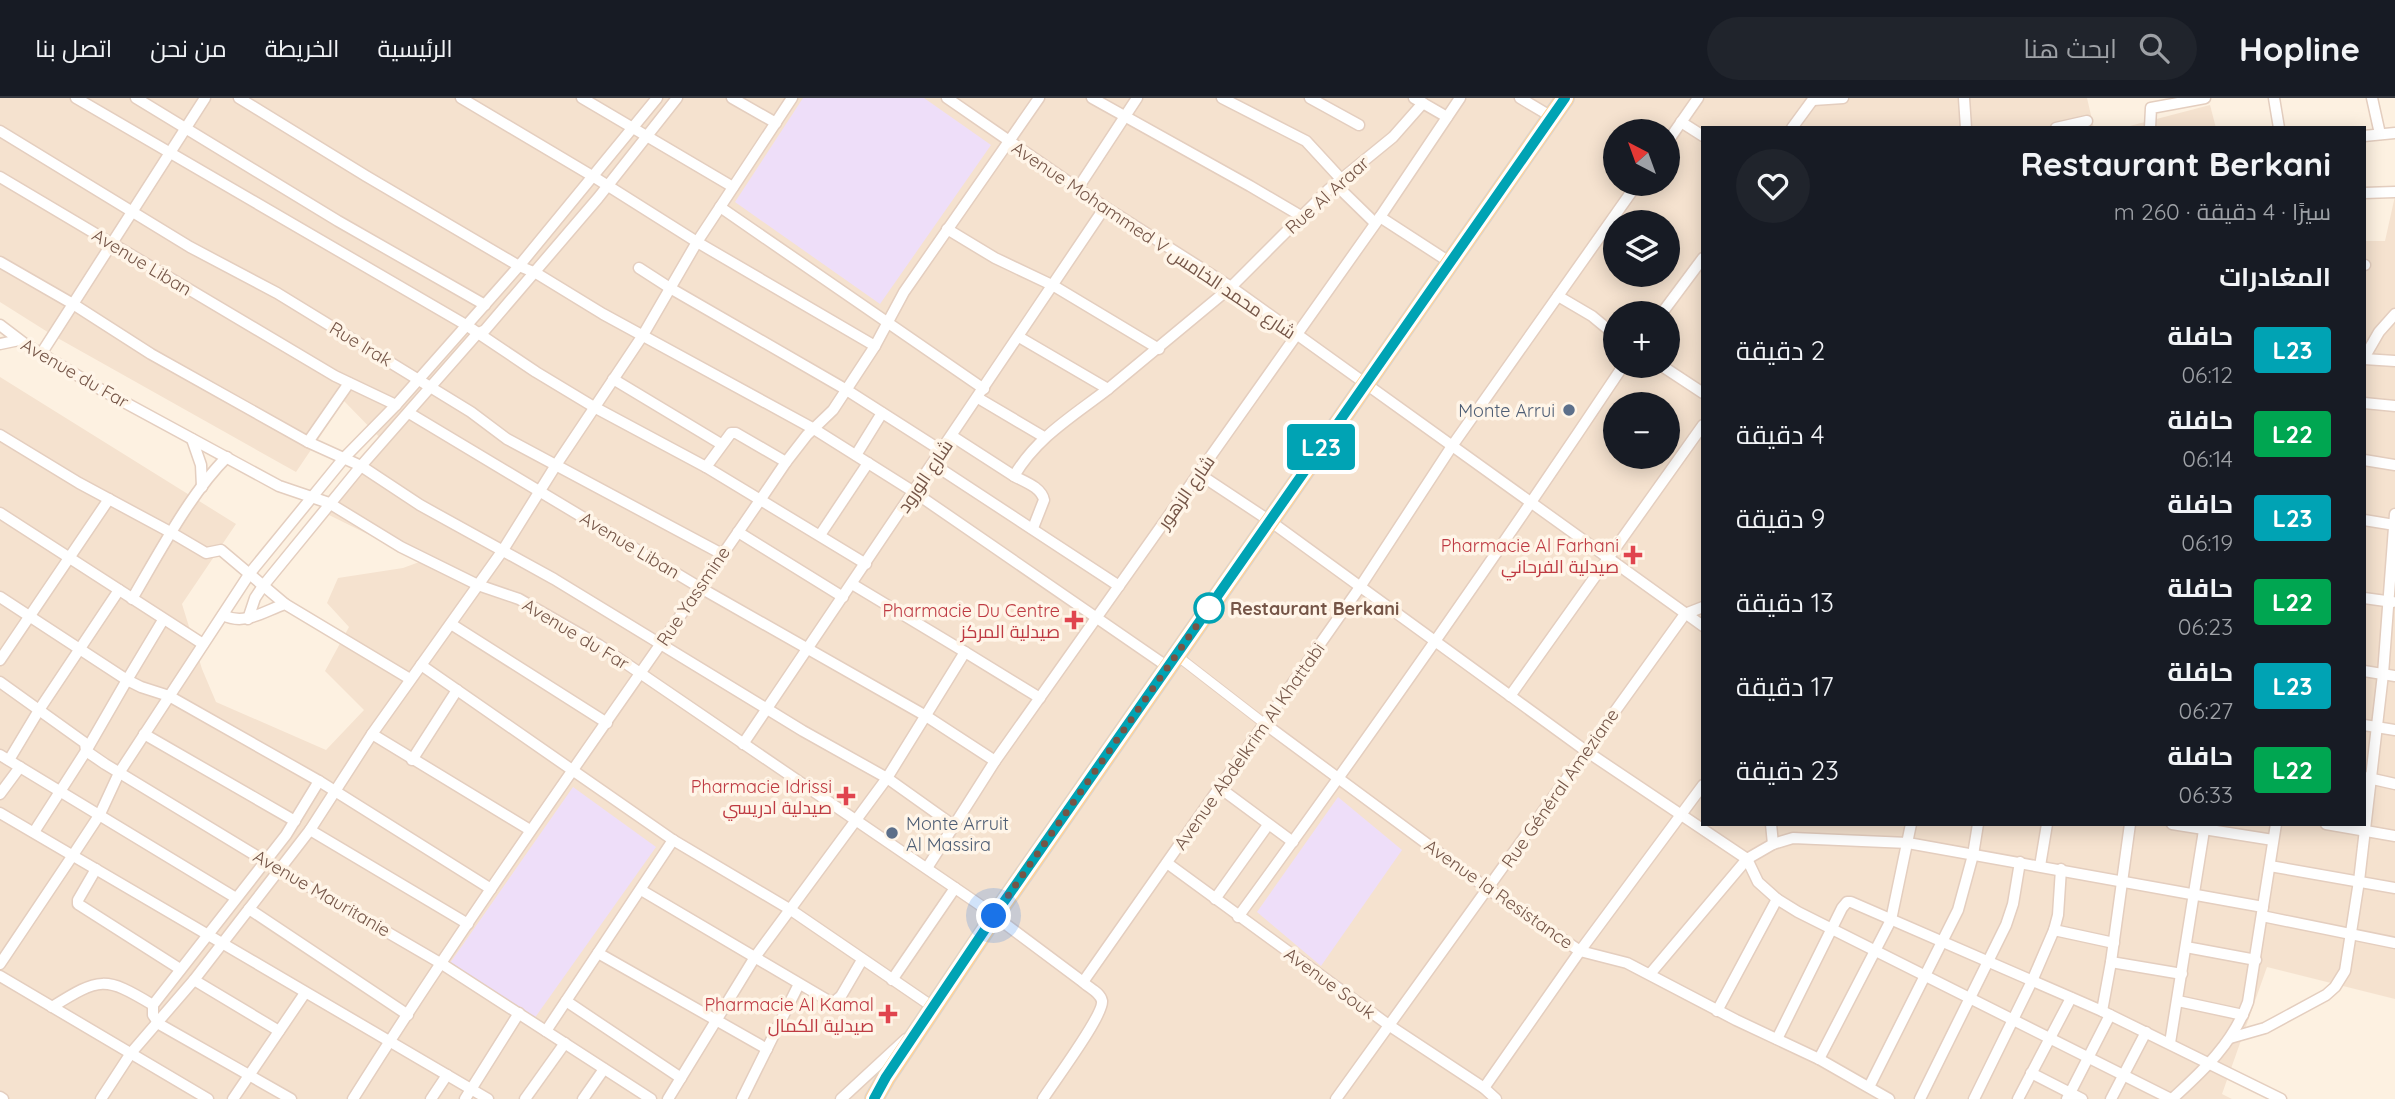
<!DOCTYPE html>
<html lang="ar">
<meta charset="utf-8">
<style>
body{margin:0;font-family:Quicksand,Cairo,sans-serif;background:#20242c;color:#f1f3f6;direction:rtl;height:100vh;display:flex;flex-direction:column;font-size:26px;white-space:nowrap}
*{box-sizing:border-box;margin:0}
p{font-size:23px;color:#9ea1a6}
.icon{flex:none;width:38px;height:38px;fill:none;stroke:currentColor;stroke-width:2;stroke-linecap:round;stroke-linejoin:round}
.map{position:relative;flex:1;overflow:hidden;direction:ltr}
.sheet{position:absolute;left:1701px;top:28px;width:665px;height:700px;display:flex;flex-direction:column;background:#171b24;border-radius:0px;box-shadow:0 4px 18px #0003;direction:rtl}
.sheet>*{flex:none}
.badge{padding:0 14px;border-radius:5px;font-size:24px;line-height:46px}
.needle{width:46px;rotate:319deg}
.controls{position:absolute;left:1603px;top:21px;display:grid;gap:14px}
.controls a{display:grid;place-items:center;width:77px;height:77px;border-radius:50%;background:#171b24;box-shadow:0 4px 18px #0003;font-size:35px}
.you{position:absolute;width:35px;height:35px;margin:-18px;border:5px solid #fff;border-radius:50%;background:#1a73e8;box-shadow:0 0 0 10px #1a73e833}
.map>.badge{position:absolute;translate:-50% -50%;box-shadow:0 0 0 4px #fff}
h2{padding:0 35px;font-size:26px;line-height:63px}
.round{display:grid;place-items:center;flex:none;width:74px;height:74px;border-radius:37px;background:#20242c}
.headline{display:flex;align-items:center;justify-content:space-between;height:119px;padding:0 35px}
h1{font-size:33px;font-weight:700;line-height:52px}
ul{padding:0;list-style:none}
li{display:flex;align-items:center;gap:21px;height:84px;padding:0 35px}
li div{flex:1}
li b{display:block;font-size:26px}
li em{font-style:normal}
li .badge{min-width:77px;font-weight:700;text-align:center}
header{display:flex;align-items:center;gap:42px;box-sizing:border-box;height:98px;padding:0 35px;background:#171b24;border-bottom:2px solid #363941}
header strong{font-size:33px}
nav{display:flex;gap:38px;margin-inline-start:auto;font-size:24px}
.search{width:490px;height:63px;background:#20242c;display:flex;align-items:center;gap:18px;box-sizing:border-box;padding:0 24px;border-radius:38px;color:#9ea1a6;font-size:26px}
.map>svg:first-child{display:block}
.residential{fill:#f5e2cf;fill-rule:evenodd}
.education{fill:#eedef9}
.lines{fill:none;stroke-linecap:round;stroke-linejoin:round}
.pedestrian-casing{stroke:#e4cebf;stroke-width:11}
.minor-casing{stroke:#e4cebf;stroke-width:13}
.primary-casing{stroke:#dbd3cf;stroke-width:20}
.pedestrian{stroke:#fff;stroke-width:9}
.minor{stroke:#fff;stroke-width:10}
.primary{stroke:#ffd296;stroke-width:18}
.line-casing{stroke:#fff;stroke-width:16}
.line{stroke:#00a3b4;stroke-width:10}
.walk{stroke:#755547;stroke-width:7;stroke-dasharray:0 12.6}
.service-dot{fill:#5c6f8a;stroke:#fff5e8;stroke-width:2.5}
.health-dot{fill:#e0444e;stroke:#fff5e8;stroke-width:2.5}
.stop-dot{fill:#fff;stroke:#00a3b4;stroke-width:3.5}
.labels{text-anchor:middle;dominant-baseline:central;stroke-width:7;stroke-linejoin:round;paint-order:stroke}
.street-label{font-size:18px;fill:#755547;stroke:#fff5e8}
.service-label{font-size:18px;fill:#4e5e75;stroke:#fff5e8;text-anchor:end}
.health-label{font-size:18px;fill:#be3a42;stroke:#fff5e8;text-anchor:end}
.stop-label{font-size:18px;font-weight:bold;fill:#755547;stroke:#fff5e8;text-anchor:start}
</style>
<header>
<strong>Hopline</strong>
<div class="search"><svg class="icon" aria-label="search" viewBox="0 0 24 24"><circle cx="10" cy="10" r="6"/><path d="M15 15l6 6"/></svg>ابحث هنا</div>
<nav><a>الرئيسية</a><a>الخريطة</a><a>من نحن</a><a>اتصل بنا</a></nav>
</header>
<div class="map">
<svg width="2395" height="1001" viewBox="0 0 2395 1001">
<rect width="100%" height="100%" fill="#fdf1e1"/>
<g class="residential">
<path d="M0,0H2087L2094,30H1703V726H2364V143H2385L2395,98V901L2267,869L2222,996L2232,1001H0V279L236,426L182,506L202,571L216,604L326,652L364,612L325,573L349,529L327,505L338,480L403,470L422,463L329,417L383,343L344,303L296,374L54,238L0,204ZM1615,33H1668V86H1615ZM1615,124H1668V177H1615ZM1615,215H1668V268H1615ZM1615,306H1668V359H1615Z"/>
<polygon points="2210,7 2216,30 2122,30"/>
</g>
<g class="education">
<polygon points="803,0 924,0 991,47 880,206 735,104"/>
<polygon points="573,689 656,749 534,921 450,865"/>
<polygon points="1338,699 1402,752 1321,868 1257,814"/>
</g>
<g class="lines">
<defs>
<polyline id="pedestrian" points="1176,557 1265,626"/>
<g id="minor">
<polyline points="76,0 466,227 536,274 594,309 706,369 866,466"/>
<polyline points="136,0 338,123 485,207"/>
<polyline points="239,0 366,78 519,168 536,175 603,216 814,331 914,394 1168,569"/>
<polyline points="461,0 594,79 697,144 875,248"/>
<polyline points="582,0 733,89"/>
<polyline points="732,0 776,25"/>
<polyline points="947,0 1105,109 1231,189 1703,528"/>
<polyline points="1092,0 1250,88 1301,118"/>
<polyline points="1222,0 1306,43 1341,81"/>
<polyline points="1310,0 1359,27"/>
<polyline points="1414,0 1447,19"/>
<polyline points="1520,0 1552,19"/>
<polyline points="1964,0 1966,30"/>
<polyline points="2274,0 2279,30"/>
<polyline points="2372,0 2380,36"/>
<polyline points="1813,2 1843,0"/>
<polyline points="1681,24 1703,38"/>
<polyline points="1792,30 1814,0"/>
<polyline points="2056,30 2087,23"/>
<polyline points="2150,30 2151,10 2205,0"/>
<polyline points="0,33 190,149 277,195 471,314 507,341 722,456"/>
<polyline points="2364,38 2395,35"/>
<polyline points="1668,43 1698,0"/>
<polyline points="0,79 335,278 396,307"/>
<polyline points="1335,86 1375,125"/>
<polyline points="1078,90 1137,0"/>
<polyline points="2364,95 2395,94"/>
<polyline points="720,109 984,291"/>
<polyline points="1380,119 1451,165"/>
<polyline points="947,131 995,160 1054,188 1159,251"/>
<polyline points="0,164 73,206 151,256 308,344 361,368 420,407 554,481 803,633 887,680 953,727"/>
<polyline points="2364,167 2365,167"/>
<polyline points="639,170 670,190 845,291 942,353"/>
<polyline points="1558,198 1592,218 1615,237"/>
<polyline points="1662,215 1703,160"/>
<path d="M0,227L25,246L100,291L279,388L329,405L401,449L478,487L519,501L599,547L980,807L1083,884C1089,890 1100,894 1102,903C1104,917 1053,985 1043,1001"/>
<polyline points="1019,239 1108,291 1231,189 1328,92 1393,39 1423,5"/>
<polyline points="0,246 19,242"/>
<polyline points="41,256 205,0"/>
<polyline points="2364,260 2379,234 2395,216"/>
<polyline points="2364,261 2395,263"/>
<polyline points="1662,268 1703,295"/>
<polyline points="613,281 721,346"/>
<polyline points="978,300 1044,339"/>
<polyline points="2364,305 2395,308"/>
<polyline points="409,315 699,489 926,618 995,663"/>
<polyline points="0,337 79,385 172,435 206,455 221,452 285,506"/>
<polyline points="952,338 1014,378"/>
<polyline points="192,341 201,367 202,389"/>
<polyline points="308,344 349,285"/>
<polyline points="856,357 882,315"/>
<polyline points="2364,362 2395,367"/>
<polyline points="933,366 1119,488"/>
<polyline points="706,369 731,335 736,335 786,364"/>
<polyline points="1199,376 1270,423 1586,653 1747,761 1758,784 1777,801 1798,814 2171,1001"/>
<polyline points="0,415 203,546"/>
<polyline points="2364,422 2395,427"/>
<path d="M1033,430L1044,402C1041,389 1025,384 1014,378C1037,339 1073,318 1108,291"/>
<polyline points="738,434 843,499"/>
<polyline points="820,437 868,365"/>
<polyline points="0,499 127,582 163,522"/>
<polyline points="2364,500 2393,504"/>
<path d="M132,501C158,457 191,394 227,359"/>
<path d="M223,517C245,528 264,513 285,506L410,581"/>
<polyline points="248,521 255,500 263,488 361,368 477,236 485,232 598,100 677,0"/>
<polyline points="451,526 607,625"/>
<polyline points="965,554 1040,600"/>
<polyline points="0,562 109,401"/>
<polyline points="421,567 673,742 791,812 933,909"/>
<polyline points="2364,573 2395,578"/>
<polyline points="0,584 85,645 86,653 105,666 265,763 442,866 651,1001"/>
<polyline points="1510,598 1703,327"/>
<polyline points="1265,626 1488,791 1580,853 1627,865 1736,922 1819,961 1889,1001"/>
<polyline points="2364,627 2395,632"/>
<polyline points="144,636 295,723"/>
<polyline points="372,636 530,732"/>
<polyline points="743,646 1105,109"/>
<polyline points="0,657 236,800"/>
<polyline points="9,662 39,612 119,492"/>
<polyline points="412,662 457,592"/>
<polyline points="2364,679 2395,686"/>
<polyline points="1220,690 1293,744"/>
<polyline points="0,696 20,669"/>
<polyline points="0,715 488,1001"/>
<polyline points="1771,726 1773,746"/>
<polyline points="2172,726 2273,742"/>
<polyline points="2326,726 2395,738"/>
<polyline points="310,732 468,826"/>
<polyline points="34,734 86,653 127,582 141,589 169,598 319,683 491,791"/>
<polyline points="1167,765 1390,928 1484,990 1496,1001"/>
<polyline points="2040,768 2047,726"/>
<polyline points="2270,768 2395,790"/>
<polyline points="927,770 995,663 1380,119 1460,0"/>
<polyline points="96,771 78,802 78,806 180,871"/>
<polyline points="641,792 829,903 835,903 841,898 862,862"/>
<polyline points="1215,801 1268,727"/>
<polyline points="249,811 408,917"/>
<polyline points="2262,818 2395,845"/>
<path d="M1238,819C1370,638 1499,454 1623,268"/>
<polyline points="2054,832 2114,845"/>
<polyline points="2186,849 2256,862"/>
<polyline points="598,855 767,951"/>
<polyline points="2111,864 2182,876"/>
<polyline points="0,866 73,757 100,716 119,675 250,475 344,360 396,307 519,168 657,0"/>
<polyline points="1650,876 1747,761 1773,746 1793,740 1908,745 2263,809"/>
<polyline points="0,878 208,1001"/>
<polyline points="194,882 279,933"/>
<polyline points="892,882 955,790"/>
<polyline points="1083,884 1360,489 1452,348 1637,86"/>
<polyline points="566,903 681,980"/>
<polyline points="2178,903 2243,917"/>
<path d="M52,909C100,879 105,878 153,907"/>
<polyline points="1717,913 1777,801"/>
<polyline points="2102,913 2111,864 2130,726"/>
<polyline points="546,933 673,742"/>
<polyline points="2230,940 2265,930 2326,897 2335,889 2345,873 2359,783 2383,576 2395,416"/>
<polyline points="1777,941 1842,810 1847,804 1851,804 2102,913 2281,1001"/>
<polyline points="2170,945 2205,726"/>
<polyline points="1819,961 1891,822 1911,726"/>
<polyline points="2031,975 2082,1001"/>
<polyline points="1869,989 1958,812 1973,757 1978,726"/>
<polyline points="1484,990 1580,853 1703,687"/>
<polyline points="0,999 3,1001"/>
<polyline points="101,1001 131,955 194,882 310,732 372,636 503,452 556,367 643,237 697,144 792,0"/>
<polyline points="233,1001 305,895"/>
<polyline points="291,1001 159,926 153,917 153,907 286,737 319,683"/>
<path d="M353,1001C489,784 642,577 786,364L807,337L833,312L875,248L904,194L1039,0"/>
<polyline points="431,1001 447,977"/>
<polyline points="465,1001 519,915"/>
<polyline points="525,1001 565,945"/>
<polyline points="583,1001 604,971"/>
<polyline points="668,1001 755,859 887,680 965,554 852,486"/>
<polyline points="742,1001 799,886"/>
<polyline points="841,1001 906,941"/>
<polyline points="1336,1001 1685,516 1703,509"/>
<polyline points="1920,1001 2006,827 2013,806 2020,764"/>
<polyline points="1974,1001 2032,883 2054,832 2058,817 2061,771"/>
<polyline points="2018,1001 2071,900"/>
<polyline points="2067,1001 2110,917"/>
<polyline points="2111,1001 2146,934"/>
<path d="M2172,1001C2204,972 2233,945 2248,904L2276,726"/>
</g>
<polyline id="primary" points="874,1001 886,980 994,819 1565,0"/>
</defs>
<use href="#pedestrian" class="pedestrian-casing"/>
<use href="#minor" class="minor-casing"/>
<use href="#primary" class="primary-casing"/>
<use href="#pedestrian" class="pedestrian"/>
<use href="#minor" class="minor"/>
<use href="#primary" class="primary"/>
</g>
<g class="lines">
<defs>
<polyline id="line" points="874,1001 886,979 994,818 1565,0"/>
</defs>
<use href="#line" class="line-casing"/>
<use href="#line" class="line"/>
<polyline class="walk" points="994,818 1209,510"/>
</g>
<g class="service-dot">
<circle cx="1569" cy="312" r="7"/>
<circle cx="892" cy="735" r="7"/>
</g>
<g class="health-dot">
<path d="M1629.5 446.5h7v7h7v7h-7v7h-7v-7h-7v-7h7z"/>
<path d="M1070.5 511.5h7v7h7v7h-7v7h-7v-7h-7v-7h7z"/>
<path d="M842.5 687.5h7v7h7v7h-7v7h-7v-7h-7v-7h7z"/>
<path d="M884.5 905.5h7v7h7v7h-7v7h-7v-7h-7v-7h7z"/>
</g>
<circle class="stop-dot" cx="1209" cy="510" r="14"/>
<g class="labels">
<g class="street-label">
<text transform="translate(1327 97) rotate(-42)">Rue Al Araar</text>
<text transform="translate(1154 142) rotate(34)">Avenue Mohammed V شارع محمد الخامس</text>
<text transform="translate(142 164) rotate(31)">Avenue Liban</text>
<text transform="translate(361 246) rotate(31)">Rue Irak</text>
<text transform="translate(75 275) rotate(30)">Avenue du Far</text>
<text transform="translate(925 378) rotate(-56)">شارع الورود</text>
<text transform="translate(1186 394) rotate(-55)">شارع الزهور</text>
<text transform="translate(630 447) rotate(31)">Avenue Liban</text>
<text transform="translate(693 498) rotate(-56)">Rue Yassmine</text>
<text transform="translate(576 536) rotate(31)">Avenue du Far</text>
<text transform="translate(1249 648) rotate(-55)">Avenue Abdelkrim Al Khattabi</text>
<text transform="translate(1560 690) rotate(-55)">Rue Général Ameziane</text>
<text transform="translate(322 795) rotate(30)">Avenue Mauritanie</text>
<text transform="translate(1499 796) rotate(35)">Avenue la Resistance</text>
<text transform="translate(1330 885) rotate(36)">Avenue Souk</text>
</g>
<g class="service-label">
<text x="1555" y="312">Monte Arrui</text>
<text x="906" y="725" text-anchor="start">Monte Arruit<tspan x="906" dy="21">Al Massira</tspan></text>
</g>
<g class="health-label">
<text x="1619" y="447">Pharmacie Al Farhani<tspan x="1619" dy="21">صيدلية الفرحاني</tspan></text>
<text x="1060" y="512">Pharmacie Du Centre<tspan x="1060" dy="21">صيدلية المركز</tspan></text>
<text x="832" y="688">Pharmacie Idrissi<tspan x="832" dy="21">صيدلية ادريسي</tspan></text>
<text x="874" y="906">Pharmacie Al Kamal<tspan x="874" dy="21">صيدلية الكمال</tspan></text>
</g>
<g class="stop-label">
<text x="1230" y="510">Restaurant Berkani</text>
</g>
</g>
</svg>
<div class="controls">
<a><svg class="needle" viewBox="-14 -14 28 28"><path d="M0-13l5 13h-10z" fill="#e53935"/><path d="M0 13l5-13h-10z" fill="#9ea1a6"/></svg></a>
<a><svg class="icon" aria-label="layers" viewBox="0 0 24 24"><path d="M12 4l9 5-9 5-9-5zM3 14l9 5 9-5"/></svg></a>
<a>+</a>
<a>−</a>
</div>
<div class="you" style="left:994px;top:818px"></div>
<b class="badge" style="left:1321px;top:349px;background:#00a3b4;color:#fff">L23</b>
<section class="sheet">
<div class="headline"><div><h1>Restaurant Berkani</h1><p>سيرًا · 4 دقيقة · 260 m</p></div><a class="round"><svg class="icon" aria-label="heart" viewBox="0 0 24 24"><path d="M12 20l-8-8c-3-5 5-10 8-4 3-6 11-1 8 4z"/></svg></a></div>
<h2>المغادرات</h2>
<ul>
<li><span class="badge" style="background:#00a3b4;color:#fff">L23</span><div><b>حافلة</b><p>06:12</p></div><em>2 دقيقة</em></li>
<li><span class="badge" style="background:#00a651;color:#fff">L22</span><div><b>حافلة</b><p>06:14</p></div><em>4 دقيقة</em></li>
<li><span class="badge" style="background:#00a3b4;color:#fff">L23</span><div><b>حافلة</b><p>06:19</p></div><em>9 دقيقة</em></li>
<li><span class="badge" style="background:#00a651;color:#fff">L22</span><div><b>حافلة</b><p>06:23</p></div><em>13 دقيقة</em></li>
<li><span class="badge" style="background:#00a3b4;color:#fff">L23</span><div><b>حافلة</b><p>06:27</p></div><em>17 دقيقة</em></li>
<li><span class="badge" style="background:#00a651;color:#fff">L22</span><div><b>حافلة</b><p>06:33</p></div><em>23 دقيقة</em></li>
</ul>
</section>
</div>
